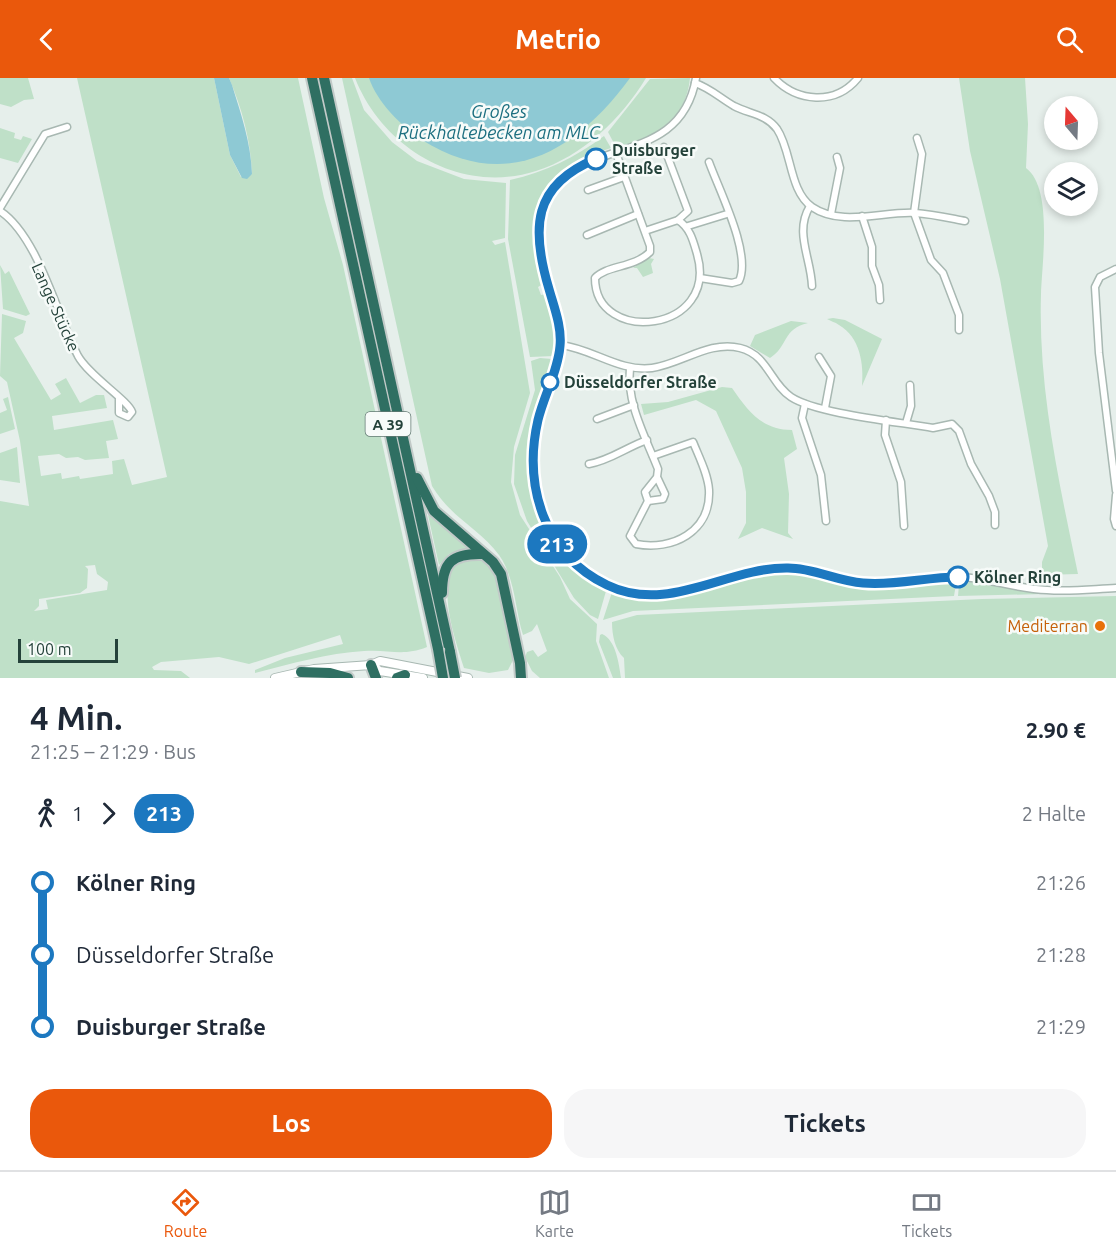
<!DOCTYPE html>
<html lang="de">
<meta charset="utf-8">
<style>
body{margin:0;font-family:Ubuntu,sans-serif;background:#f6f6f7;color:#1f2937;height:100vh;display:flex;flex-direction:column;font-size:22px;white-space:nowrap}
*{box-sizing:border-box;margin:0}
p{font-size:20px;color:#747a83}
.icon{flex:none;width:33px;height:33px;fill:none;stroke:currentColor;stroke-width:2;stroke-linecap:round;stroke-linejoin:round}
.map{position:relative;height:600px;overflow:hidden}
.details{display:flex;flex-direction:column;background:#fff;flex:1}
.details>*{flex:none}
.badge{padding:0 12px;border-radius:20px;font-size:21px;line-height:39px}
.needle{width:39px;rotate:341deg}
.fabs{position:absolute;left:1044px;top:18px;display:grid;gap:12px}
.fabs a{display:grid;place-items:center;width:54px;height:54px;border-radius:50%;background:#fff;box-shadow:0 3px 9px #0003;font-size:30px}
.scale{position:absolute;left:18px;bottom:15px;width:100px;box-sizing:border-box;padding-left:6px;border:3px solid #24423a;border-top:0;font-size:16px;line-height:21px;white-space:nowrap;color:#24423a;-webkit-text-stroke:4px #f7fbf9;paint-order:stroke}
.map>.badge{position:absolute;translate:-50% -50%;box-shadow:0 0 0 3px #fff}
.legs{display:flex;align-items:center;gap:9px;height:66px;padding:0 30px;font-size:20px}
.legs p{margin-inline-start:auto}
.overview{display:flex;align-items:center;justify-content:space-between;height:102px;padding:0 30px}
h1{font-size:33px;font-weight:700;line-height:45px}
.cta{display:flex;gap:12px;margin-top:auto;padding:12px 30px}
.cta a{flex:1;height:69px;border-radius:24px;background:#ea580c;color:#fff;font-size:24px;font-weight:700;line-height:69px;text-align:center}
.cta a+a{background:#f6f6f7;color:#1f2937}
ul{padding:0 30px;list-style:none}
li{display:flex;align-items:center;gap:21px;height:72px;font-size:22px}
li i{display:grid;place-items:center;width:9px;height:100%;margin:0 8px;background:currentColor}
li i::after{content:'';width:15px;height:15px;margin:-8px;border:4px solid;border-radius:50%;background:#fff}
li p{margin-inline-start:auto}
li:first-child i{background:linear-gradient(#0000 50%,currentColor 0)}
li:last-child i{background:linear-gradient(currentColor 50%,#0000 0)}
header{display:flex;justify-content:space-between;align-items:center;height:78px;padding:0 30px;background:#ea580c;color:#fff;font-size:27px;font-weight:700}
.tab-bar{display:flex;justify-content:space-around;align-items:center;height:84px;border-top:2px solid #e0e1e3;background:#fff;font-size:16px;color:#747a83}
.tab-bar a{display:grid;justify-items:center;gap:3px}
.tab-bar .selected{color:#ea580c}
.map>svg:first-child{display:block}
.green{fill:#bfe0c8;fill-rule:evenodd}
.water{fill:#8ec9d4}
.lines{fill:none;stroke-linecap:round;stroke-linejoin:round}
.minor-casing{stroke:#a8b8b2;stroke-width:9}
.tertiary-casing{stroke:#a8b8b2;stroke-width:10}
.motorway-casing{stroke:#c2cac8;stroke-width:14}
.minor{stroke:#fff;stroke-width:6}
.tertiary{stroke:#fff;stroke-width:8}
.motorway{stroke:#2f6f62;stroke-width:10}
.motorway-bridge-casing{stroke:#c2cac8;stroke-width:14;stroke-linecap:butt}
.motorway-bridge{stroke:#2f6f62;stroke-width:10}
.line-1-casing{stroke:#fff;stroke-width:14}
.line-1{stroke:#1c78c0;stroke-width:9}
.stop-1-dot{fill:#fff;stroke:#1c78c0;stroke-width:3}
.food-dot{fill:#e8710a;stroke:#f7fbf9;stroke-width:2}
.labels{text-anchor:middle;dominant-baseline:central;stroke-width:5;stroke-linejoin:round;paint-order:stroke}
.shield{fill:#f7fbf9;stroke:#637a73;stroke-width:1.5}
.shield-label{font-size:15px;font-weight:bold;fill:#24423a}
.stop-label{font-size:16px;font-weight:bold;fill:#24423a;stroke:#f7fbf9;text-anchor:start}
.street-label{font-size:16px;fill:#24423a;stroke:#f7fbf9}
.food-label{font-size:16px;fill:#c56008;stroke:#f7fbf9;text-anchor:end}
.water-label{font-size:18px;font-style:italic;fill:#1c6f80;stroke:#f7fbf9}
</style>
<header><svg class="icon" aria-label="back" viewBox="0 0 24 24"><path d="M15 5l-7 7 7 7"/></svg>Metrio<svg class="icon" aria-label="search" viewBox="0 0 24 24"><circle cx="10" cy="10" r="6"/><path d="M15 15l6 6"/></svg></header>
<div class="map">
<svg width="1116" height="600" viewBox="0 0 1116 600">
<rect width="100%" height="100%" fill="#e6efeb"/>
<g class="green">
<polygon points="0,0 28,0 34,21 24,22 11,29 0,26"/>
<path d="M77,0H214L230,77L241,99L252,96C251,64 242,30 229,0H298L324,120L343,187L427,569C402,579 389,571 364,573C327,575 291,586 255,595V592L285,580L343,566L340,557L249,586L219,579L161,584L152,589L154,592L181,593L190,600H0V423L29,428L20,363L7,304L0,298L2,236L26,243L23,255L14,260L51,322L61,316L55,306L66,300L80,325L96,317H104L107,330L52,338L54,352L113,342L118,361L106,363L109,380L85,382L78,379L66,380L59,376L38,378L41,398L61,395L62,401L79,398L80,401L113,396L112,383L124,381L132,407L167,399ZM95,487L97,496L108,504L107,512L46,522L48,531L34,533L39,528V521L80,515L87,510L88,491L85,488Z"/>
<path d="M342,0H352L364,32L392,64L417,83L464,101L506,105L505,160L492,163L495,167L505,164L530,315L514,369L511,404L520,437L560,499L570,521L597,546L596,563L609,600H540L532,593L525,579L527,574L533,572L538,579L547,573L537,546L532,553L523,557C515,532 515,499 499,477C480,451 451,440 432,408Z"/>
<path d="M355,0H646C621,41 583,78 536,93C461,117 383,71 355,0Z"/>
<path d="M690,0C686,43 654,58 617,71L608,54L650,1Z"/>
<path d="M959,0H1025L1028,46L1026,90C1053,110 1042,184 1041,216C1038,311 1059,404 1078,496L1042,497V484L1048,468L1000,201L970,73Z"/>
<polygon points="0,50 15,55 14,60 21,62 23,58 32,61 18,85 0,80"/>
<path d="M604,58L611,70L593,76V78C532,104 525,147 543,206L538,209L541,217L546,216C553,236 558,256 554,278L530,279L508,161L510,102C546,94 574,80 604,58Z"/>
<polygon points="649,180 654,181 651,186 653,195 643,199 637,190 633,190"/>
<polygon points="0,187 5,196 9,193 30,236 26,238 3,231"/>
<path d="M833,240L845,242L882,261L862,308C864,286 860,259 839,247C835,244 830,243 827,241Z"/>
<path d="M791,243L808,245C782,251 788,269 770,280L750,268L755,257Z"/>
<path d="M540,280L552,281C547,293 548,303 544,314C514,402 528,461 606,513L598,541L590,537L574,520L527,443L514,406L515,377L535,312L531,283Z"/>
<path d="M722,309L732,310C748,333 762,352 792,352L797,371L784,380L789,416L788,455L793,461L762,450L738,461L746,445V414L742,390L716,333L696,322L644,337L641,326L668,324Z"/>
<polygon points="8,319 15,351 0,356 0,335 7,332 3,321"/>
<polygon points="17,369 20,405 0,402 0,375"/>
<polygon points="428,437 466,467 466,471 449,476 439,487"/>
<path d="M460,481C477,481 486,480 495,495L514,580L508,592L489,595L464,590C455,561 434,503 460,481Z"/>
<path d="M780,494H798L867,510L952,503L956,506L954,518L633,533L603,542L612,514C680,532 716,502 780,494Z"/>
<polygon points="970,504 1043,516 958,518 959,506"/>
<path d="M1116,518V600H625L624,580C615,572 612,557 612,544L637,537L982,521Z"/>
<path d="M602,556C616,562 619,586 621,600H613L599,564L600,557Z"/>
</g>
<g class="water">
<path d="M214,0H229L232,7C241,36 251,65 252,96L247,101L242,100L230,77Z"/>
<path d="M369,0H630C577,72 508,116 422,62C401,48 377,24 369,0Z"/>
</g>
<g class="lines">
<defs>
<g id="minor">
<path d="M696,0C680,92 578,55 544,124C520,173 566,220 560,269C557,299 540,327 535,358C521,442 578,524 668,516C709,513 745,490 786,490C813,489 838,503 864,505C897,508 929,498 962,499C991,501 1018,511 1047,512C1070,514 1093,511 1116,510"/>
<path d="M774,0C797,24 835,28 858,0"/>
<path d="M695,5C710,10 720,20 734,28C749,36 766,36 777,51C792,73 789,113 812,129C841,149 883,133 915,135C932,136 949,140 965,143"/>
<polyline points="664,69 688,133 678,142"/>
<path d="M616,75L650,168V174C634,190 607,187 595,200C595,268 720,255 697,176C693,162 690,150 678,142L645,153"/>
<polyline points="588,112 624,99"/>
<path d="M810,128C794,154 811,180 812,208"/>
<polyline points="0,130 45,56 67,49"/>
<path d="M0,133C38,158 57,237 78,278C89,298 128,322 132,334L128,339L119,335V320"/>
<polyline points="914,135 931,182 943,195 959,237 959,252"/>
<polyline points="914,135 922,76 917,60"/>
<polyline points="831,136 840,90 837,79"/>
<polyline points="862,138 872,169 872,188 879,207 880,222"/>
<polyline points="688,148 727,136"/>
<polyline points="587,157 638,136"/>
<polyline points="1116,191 1100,199 1095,209 1099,275 1116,413"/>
<path d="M700,200L732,205L739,203C752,176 719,112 709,84"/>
<path d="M561,267C593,271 619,294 652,290C681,286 710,262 740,270C768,277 770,305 791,319C817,336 900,344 933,350L952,346L959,353L971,386L989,418L995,434V447"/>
<polyline points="819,279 831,298 825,330"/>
<path d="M630,290C626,325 646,360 658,391L657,399L645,414L648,423L663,421L665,416L657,399"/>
<polyline points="805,326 802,340 821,397 826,443"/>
<polyline points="597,341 634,327"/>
<polyline points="886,342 885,357 901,404 904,448"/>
<polyline points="906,345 911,328 910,307"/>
<path d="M589,386C609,383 627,369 647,362"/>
<polyline points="1116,417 1114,441 1116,448"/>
<path d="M648,423L630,458L636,466C672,473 711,454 709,412C708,396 699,379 693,364L653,378"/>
</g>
<g id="tertiary">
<polyline points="371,587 380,593 423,600"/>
<polyline points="275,600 314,591 371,587 380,583 468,600"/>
</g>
<g id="motorway">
<polyline points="312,0 438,571"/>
<polyline points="324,0 450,574"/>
<polyline points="417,400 434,433 493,484 501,496 520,585 521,600"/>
<path d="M442,515C442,484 452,475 483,476"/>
<polyline points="371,587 376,600"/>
<polyline points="301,594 330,595 348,600"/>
<polyline points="397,600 405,597"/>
</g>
</defs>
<use href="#minor" class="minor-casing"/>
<use href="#tertiary" class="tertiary-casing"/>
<use href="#motorway" class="motorway-casing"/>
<use href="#minor" class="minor"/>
<use href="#tertiary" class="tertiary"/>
<use href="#motorway" class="motorway"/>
<defs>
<g id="motorway-bridge">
<polyline points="438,571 443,600"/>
<polyline points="450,574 455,600"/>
</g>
</defs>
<use href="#motorway-bridge" class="motorway-bridge-casing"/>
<use href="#motorway-bridge" class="motorway-bridge"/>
</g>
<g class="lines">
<defs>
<path id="line-1" d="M596,81C532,107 531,151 549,211C554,229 562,249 560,268C558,293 544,317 538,342C523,407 544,477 607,507C669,537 726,489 788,490C814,490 837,503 863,505C895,508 926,499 958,499"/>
</defs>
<use href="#line-1" class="line-1-casing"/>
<use href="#line-1" class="line-1"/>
</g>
<g class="stop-1-dot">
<circle cx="596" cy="81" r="10"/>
<circle cx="550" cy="304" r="8"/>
<circle cx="958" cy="499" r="10"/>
</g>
<circle class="food-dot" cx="1100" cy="548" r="6"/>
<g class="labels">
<rect class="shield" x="365.5" y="334" width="45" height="24" rx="4.5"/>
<g class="shield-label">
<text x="388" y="346">A 39</text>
</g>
<g class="stop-label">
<text x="612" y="72">Duisburger<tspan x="612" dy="18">Straße</tspan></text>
<text x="564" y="304">Düsseldorfer Straße</text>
<text x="974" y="499">Kölner Ring</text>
</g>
<g class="street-label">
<text transform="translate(56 229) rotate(66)">Lange Stücke</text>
</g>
<g class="food-label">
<text x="1088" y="548">Mediterran</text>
</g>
<g class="water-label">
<text x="499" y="33">Großes<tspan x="499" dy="21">Rückhaltebecken am MLC</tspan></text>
</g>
</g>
</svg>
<div class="fabs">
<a><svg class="needle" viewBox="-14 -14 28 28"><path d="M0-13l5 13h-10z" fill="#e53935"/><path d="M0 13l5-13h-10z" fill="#747a83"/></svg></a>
<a><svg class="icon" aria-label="layers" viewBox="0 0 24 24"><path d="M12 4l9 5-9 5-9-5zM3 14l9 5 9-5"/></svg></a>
</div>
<div class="scale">100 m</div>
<b class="badge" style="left:557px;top:466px;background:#1c78c0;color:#fff">213</b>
</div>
<section class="details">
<div class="overview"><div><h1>4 Min.</h1><p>21:25 – 21:29 · Bus</p></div><b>2.90 €</b></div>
<div class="legs"><svg class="icon" aria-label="walk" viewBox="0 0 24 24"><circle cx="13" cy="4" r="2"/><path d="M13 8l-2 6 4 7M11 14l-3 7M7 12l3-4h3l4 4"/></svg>1<svg class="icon" aria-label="forward" viewBox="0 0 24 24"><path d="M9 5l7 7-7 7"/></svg><b class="badge" style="background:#1c78c0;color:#fff">213</b><p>2 Halte</p></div>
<ul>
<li><i style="color:#1c78c0"></i><b>Kölner Ring</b><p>21:26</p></li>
<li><i style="color:#1c78c0"></i><span>Düsseldorfer Straße</span><p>21:28</p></li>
<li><i style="color:#1c78c0"></i><b>Duisburger Straße</b><p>21:29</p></li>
</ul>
<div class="cta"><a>Los</a><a>Tickets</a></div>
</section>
<nav class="tab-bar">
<a class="selected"><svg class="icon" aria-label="directions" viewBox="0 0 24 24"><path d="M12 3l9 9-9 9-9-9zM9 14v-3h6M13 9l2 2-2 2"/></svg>Route</a>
<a><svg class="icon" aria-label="map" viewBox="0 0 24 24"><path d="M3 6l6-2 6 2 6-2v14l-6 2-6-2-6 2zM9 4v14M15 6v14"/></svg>Karte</a>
<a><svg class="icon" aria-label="tickets" viewBox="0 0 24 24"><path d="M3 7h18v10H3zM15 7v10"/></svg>Tickets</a>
</nav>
